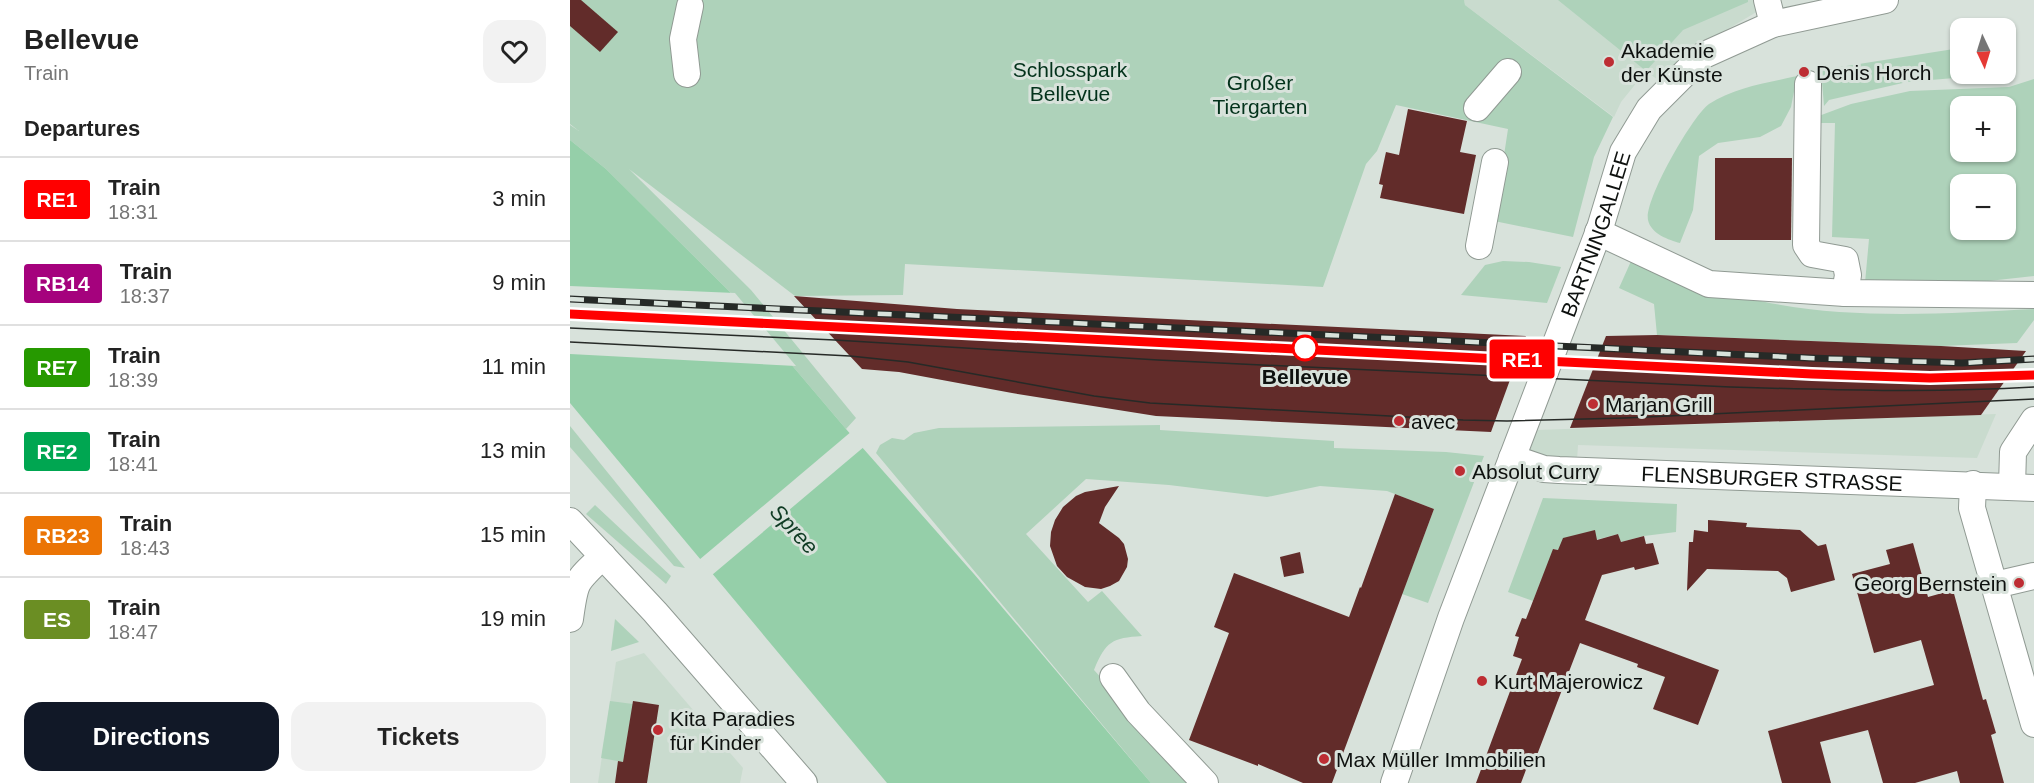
<!DOCTYPE html>
<meta charset="utf-8">
<style>
body{margin:0;font-family:Helvetica,sans-serif;background:#f2f2f2;color:#222;height:100vh;display:flex;flex-direction:column;font-size:22px;white-space:nowrap}
*{box-sizing:border-box;margin:0}
p{font-size:20px;color:#767676}
.icon{flex:none;width:33px;height:33px;fill:none;stroke:currentColor;stroke-width:2;stroke-linecap:round;stroke-linejoin:round}
.map{position:relative;flex:1;overflow:hidden}
.panel{display:flex;flex-direction:column;background:#fff;width:570px}
.panel>*{flex:none}
.badge{padding:0 12px;border-radius:4px;font-size:21px;line-height:39px}
.needle{width:39px;rotate:176deg}
.fabs{position:absolute;left:1380px;top:18px;display:grid;gap:12px}
.fabs a{display:grid;place-items:center;width:66px;height:66px;border-radius:12px;background:#fff;box-shadow:0 2px 4px #0004;font-size:30px}
.map>.badge{position:absolute;translate:-50% -50%;box-shadow:0 0 0 3px #fff}
h2{padding:0 24px;font-size:22px;line-height:54px}
.round{display:grid;place-items:center;flex:none;width:63px;height:63px;border-radius:18px;background:#f2f2f2}
.headline{display:flex;align-items:center;justify-content:space-between;height:102px;padding:0 24px}
h1{font-size:28px;font-weight:600;line-height:45px}
.button{display:flex;gap:12px;margin-top:auto;padding:12px 24px}
.button a{flex:1;height:69px;border-radius:18px;background:#111827;color:#fff;font-size:24px;font-weight:600;line-height:69px;text-align:center}
.button a+a{background:#f2f2f2;color:#222}
ul{padding:0;list-style:none}
li{display:flex;align-items:center;gap:18px;height:84px;padding:0 24px;border-top:2px solid #e0e0e0}
li div{flex:1}
li b{display:block;font-size:22px}
li em{font-style:normal}
li .badge{min-width:66px;font-weight:700;text-align:center}
main{display:flex;flex:1;min-height:0}
.map>svg:first-child{display:block}
.built{fill:#c9dbce}
.green{fill:#aed2ba;fill-rule:evenodd}
.water{fill:#95cfa9}
.pier{fill:#d8e2db}
.building{fill:#622c2a}
.lines{fill:none;stroke-linecap:round;stroke-linejoin:round}
.minor-casing{stroke:#909a93;stroke-width:28}
.minor{stroke:#fff;stroke-width:26}
.tram{stroke:#262a27;stroke-width:1.5}
.rail-casing{stroke:#262a27;stroke-width:7}
.rail{stroke:#d8e2db;stroke-width:4.5;stroke-dasharray:14;stroke-linecap:butt}
.line-casing{stroke:#fff;stroke-width:14}
.line{stroke:#f00;stroke-width:9}
.poi-dot{fill:#bd2d33;stroke:#d8e2db;stroke-width:2}
.stop-dot{fill:#fff;stroke:#f00;stroke-width:3}
.labels{text-anchor:middle;dominant-baseline:central;stroke-width:6;stroke-linejoin:round;paint-order:stroke}
.poi-label{font-size:21px;fill:#0e110f;stroke:#d8e2db;text-anchor:start}
.park-label{font-size:21px;fill:#03321b;stroke:#d8e2db}
.street-label{font-size:21px;fill:#0e110f;stroke:#d8e2db}
.stop-label{font-size:21px;font-weight:bold;fill:#0e110f;stroke:#d8e2db}
.water-label{font-size:22px;font-style:italic;fill:#0f3b23;stroke:#d8e2db}
</style>
<main>
<section class="panel">
<div class="headline"><div><h1>Bellevue</h1><p>Train</p></div><a class="round"><svg class="icon" aria-label="heart" viewBox="0 0 24 24"><path d="M12 20l-8-8c-3-5 5-10 8-4 3-6 11-1 8 4z"/></svg></a></div>
<h2>Departures</h2>
<ul>
<li><span class="badge" style="background:#f00;color:#fff">RE1</span><div><b>Train</b><p>18:31</p></div><em>3 min</em></li>
<li><span class="badge" style="background:#a5027d;color:#fff">RB14</span><div><b>Train</b><p>18:37</p></div><em>9 min</em></li>
<li><span class="badge" style="background:#269900;color:#fff">RE7</span><div><b>Train</b><p>18:39</p></div><em>11 min</em></li>
<li><span class="badge" style="background:#00a651;color:#fff">RE2</span><div><b>Train</b><p>18:41</p></div><em>13 min</em></li>
<li><span class="badge" style="background:#eb7405;color:#fff">RB23</span><div><b>Train</b><p>18:43</p></div><em>15 min</em></li>
<li><span class="badge" style="background:#6b8e23;color:#fff">ES</span><div><b>Train</b><p>18:47</p></div><em>19 min</em></li>
</ul>
<div class="button"><a>Directions</a><a>Tickets</a></div>
</section>
<div class="map">
<svg width="1464" height="783" viewBox="0 0 1464 783">
<rect width="100%" height="100%" fill="#d8e2db"/>
<g class="built">
<polygon points="894,0 1187,0 1188,11 1118,53 1088,80 1076,71 1051,102 1044,117 895,5"/>
<polygon points="1426,414 1407,458 1008,445 1007,460 957,457 967,430"/>
<polygon points="74,653 173,768 170,783 28,783 46,662"/>
</g>
<g class="green">
<polygon points="0,0 894,0 895,5 1043,117 1024,157 1003,237 924,221 938,129 826,105 807,151 796,164 753,287 335,264 333,295 225,296 59,169 181,290 286,418 276,429 159,291 36,169 0,140 0,125 9,131 0,124"/>
<polygon points="988,0 1178,0 1178,2 1113,30 1076,71"/>
<polygon points="1390,48 1390,74 1421,74 1420,75 1337,82 1259,100 1254,106 1251,70"/>
<path d="M1227,76L1221,107L1211,126L1190,137L1148,143L1129,156L1123,210L1110,243C1099,240 1081,234 1078,220C1074,200 1123,115 1139,104C1165,87 1197,83 1227,76Z"/>
<path d="M1464,79V276L1382,285L1295,283L1299,239L1262,237L1265,123H1246V117L1281,104L1340,91L1439,87ZM1390,106H1436V152H1390ZM1390,184H1436V230H1390Z"/>
<path d="M1062,259C1099,272 1136,286 1174,297C1265,321 1371,314 1464,309V320L1447,343L1371,346L1087,335L1084,304L1049,288Z"/>
<polygon points="933,261 959,262 991,267 977,303 891,295 915,265"/>
<path d="M590,425V430L764,441V448L876,452L914,456L858,603L832,594L864,509L817,491L750,486L697,497L599,485L516,479L456,534L518,602L532,591L572,636C542,638 536,641 524,670L627,783H581L306,453L310,445L322,438L334,440L344,433L369,428Z"/>
<polygon points="0,426 115,568 104,566 0,447"/>
<polygon points="973,498 1107,504 1106,532 1074,536 1051,542 1048,534 988,550 984,549 963,601 938,592"/>
<polygon points="25,505 101,576 96,584 16,514"/>
<polygon points="45,619 69,642 41,651"/>
<polygon points="40,701 63,704 53,762 31,758"/>
</g>
<polygon class="water" points="0,140 36,169 159,291 276,429 404,574 581,783 317,783 0,403"/>
<g class="pier">
<polygon points="0,286 165,293 226,366 0,354"/>
<polygon points="282,431 295,446 142,575 129,560"/>
</g>
<g class="building">
<polygon points="0,0 11,0 48,32 30,52 0,26"/>
<polygon points="838,109 897,121 890,152 906,155 894,214 810,198 813,185 809,184 816,152 829,155"/>
<polygon points="1145,158 1222,158 1221,240 1145,240"/>
<polygon points="224,296 387,309 956,336 921,432 586,416 442,393 329,372 292,369"/>
<polygon points="1087,335 1371,346 1456,351 1411,415 1000,428 1036,336"/>
<polygon points="549,486 535,507 529,523 549,538 554,544 558,559 557,567 549,581 540,586 531,589 515,587 497,577 487,566 480,546 481,532 485,520 493,507 506,496 515,492"/>
<polygon points="825,494 864,509 762,783 733,783 688,764 688,766 619,740 659,633 644,627 664,573 779,617 790,587 791,588"/>
<polygon points="1138,520 1177,523 1176,527 1230,530 1248,546 1256,544 1265,580 1221,592 1217,578 1208,571 1137,569 1117,591 1119,542 1123,542 1124,530 1138,532"/>
<polygon points="1025,530 1027,540 1048,534 1051,542 1074,536 1076,544 1083,543 1089,564 1065,570 1064,567 1032,575 1015,620 1149,670 1128,725 1083,709 1095,677 1067,667 1068,664 1010,643 962,768 957,767 951,783 906,783 952,659 943,656 949,637 945,636 952,618 956,619 983,549 988,550 993,538"/>
<polygon points="1343,543 1358,597 1383,590 1413,700 1416,699 1426,733 1421,735 1434,783 1390,783 1387,771 1345,783 1313,783 1298,730 1250,742 1261,783 1212,783 1198,731 1364,685 1351,640 1304,653 1282,574 1320,564 1316,550"/>
<polygon points="730,552 734,573 714,577 710,557"/>
<polygon points="63,701 89,705 77,783 45,783 48,761 53,762"/>
</g>
<g class="lines">
<defs>
<g id="minor">
<polyline points="1197,0 1203,24"/>
<polyline points="117,74 113,39 120,6"/>
<polyline points="1238,84 1236,245 1242,254 1275,260 1278,275 1275,293"/>
<polyline points="907,108 938,72"/>
<polyline points="1028,232 1139,284 1275,293 1464,295"/>
<polyline points="909,246 925,162"/>
<path id="s1" d="M942,458L974,469L989,470L1464,488"/>
<polyline points="1403,484 1402,508 1464,724"/>
<polyline points="1442,486 1443,452 1464,420"/>
<polyline points="0,521 85,612 234,783"/>
<polyline points="1425,585 1464,576"/>
<path d="M0,619C5,581 5,582 33,556"/>
<polyline points="543,677 568,712 635,783"/>
<path id="s2" d="M824,783L881,618L1030,228L1053,152L1079,109L1132,56L1203,24L1315,0"/>
</g>
</defs>
<use href="#minor" class="minor-casing"/>
<use href="#minor" class="minor"/>
<g class="tram">
<path d="M0,328L265,340L588,360L1160,387C1262,390 1363,393 1464,387"/>
<polyline points="0,342 280,356 338,362 524,396 580,403 893,420 937,421 1055,418 1464,399"/>
</g>
<defs>
<g id="rail">
<polyline points="0,299 1239,358 1392,363 1464,359"/>
<polyline points="0,314 1242,374 1360,379 1464,375"/>
</g>
</defs>
<use href="#rail" class="rail-casing"/>
<use href="#rail" class="rail"/>
</g>
<g class="lines">
<defs>
<polyline id="line" points="0,314 1242,374 1360,378 1464,375"/>
</defs>
<use href="#line" class="line-casing"/>
<use href="#line" class="line"/>
</g>
<g class="poi-dot">
<circle cx="1039" cy="62" r="6"/>
<circle cx="1234" cy="72" r="6"/>
<circle cx="1023" cy="404" r="6"/>
<circle cx="829" cy="421" r="6"/>
<circle cx="890" cy="471" r="6"/>
<circle cx="1449" cy="583" r="6"/>
<circle cx="912" cy="681" r="6"/>
<circle cx="88" cy="730" r="6"/>
<circle cx="754" cy="759" r="6"/>
</g>
<circle class="stop-dot" cx="735" cy="348" r="12"/>
<g class="labels">
<g class="poi-label">
<text x="1051" y="50">Akademie<tspan x="1051" dy="24">der Künste</tspan></text>
<text x="1246" y="72">Denis Horch</text>
<text x="1035" y="404">Marjan Grill</text>
<text x="841" y="421">avec</text>
<text x="902" y="471">Absolut Curry</text>
<text x="1437" y="583" text-anchor="end">Georg Bernstein</text>
<text x="924" y="681">Kurt Majerowicz</text>
<text x="100" y="718">Kita Paradies<tspan x="100" dy="24">für Kinder</tspan></text>
<text x="766" y="759">Max Müller Immobilien</text>
</g>
<g class="park-label">
<text x="500" y="69">Schlosspark<tspan x="500" dy="24">Bellevue</tspan></text>
<text x="690" y="82">Großer<tspan x="690" dy="24">Tiergarten</tspan></text>
</g>
<g class="street-label">
<text stroke="none"><textPath href="#s2" startOffset="585">BARTNINGALLEE</textPath></text>
<text stroke="none"><textPath href="#s1" startOffset="262">FLENSBURGER STRASSE</textPath></text>
</g>
<g class="stop-label">
<text x="735" y="376">Bellevue</text>
</g>
<g class="water-label">
<text transform="translate(224 529) rotate(47)">Spree</text>
</g>
</g>
</svg>
<div class="fabs">
<a><svg class="needle" viewBox="-14 -14 28 28"><path d="M0-13l5 13h-10z" fill="#e53935"/><path d="M0 13l5-13h-10z" fill="#767676"/></svg></a>
<a>+</a>
<a>−</a>
</div>
<b class="badge" style="left:952px;top:359px;background:#f00;color:#fff">RE1</b>
</div>
</main>
